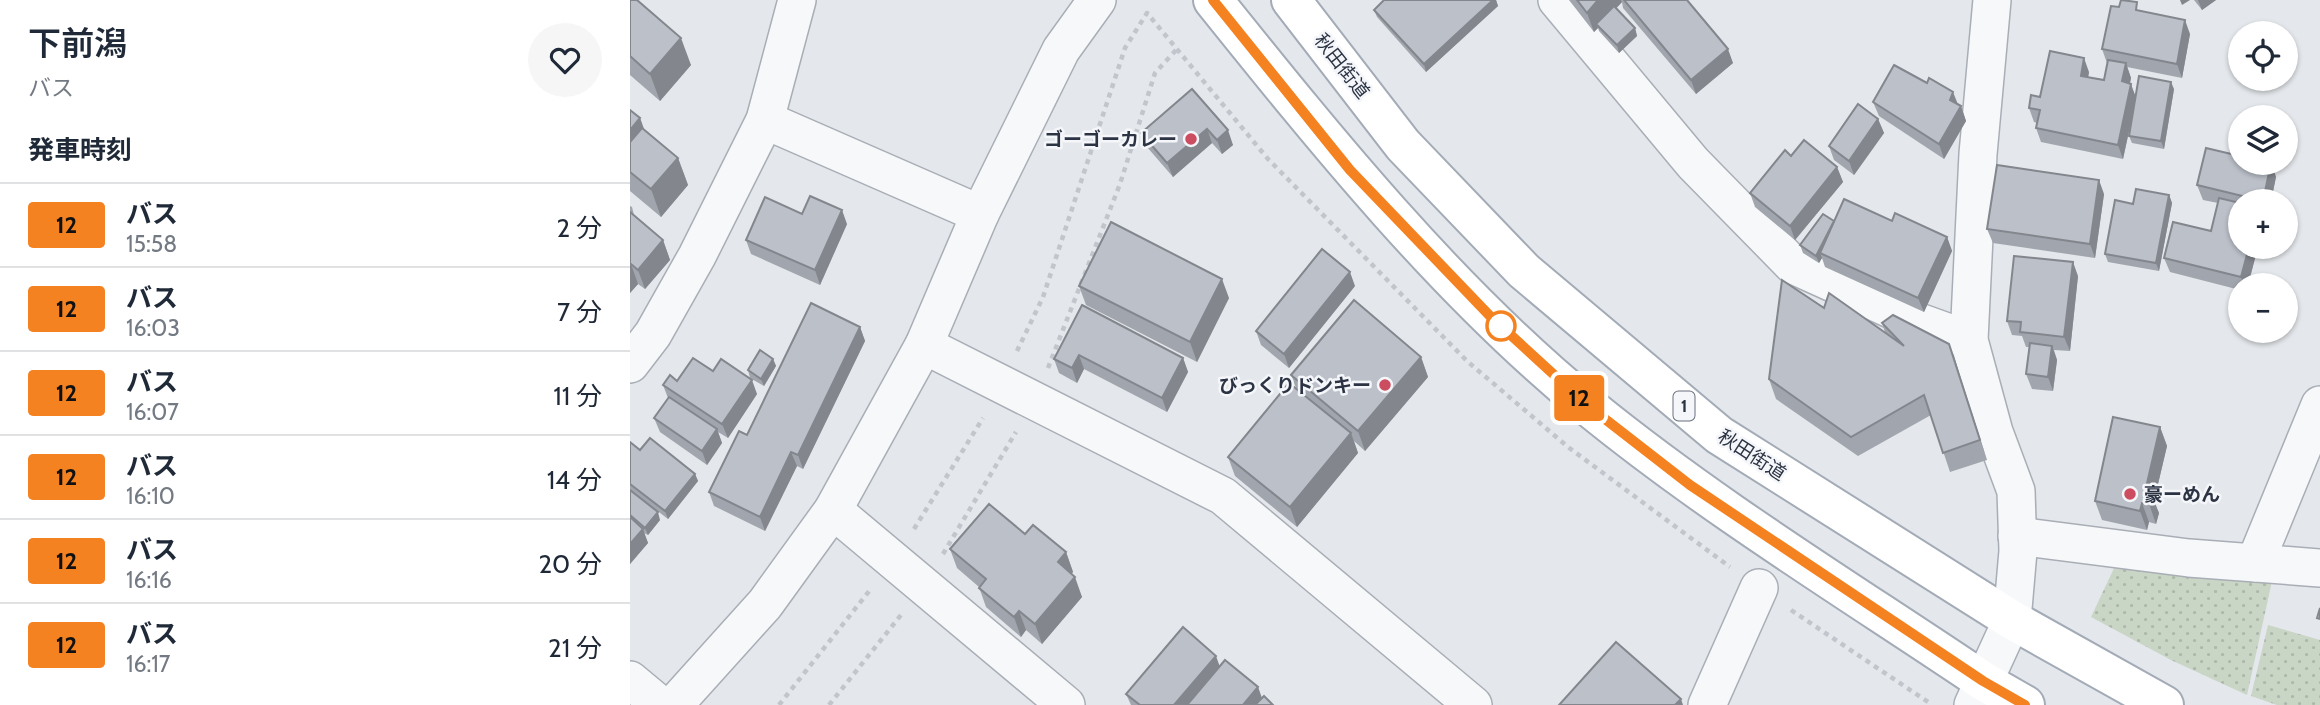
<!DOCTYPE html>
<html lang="ja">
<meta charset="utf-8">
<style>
body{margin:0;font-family:Cabin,"Noto Sans JP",sans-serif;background:#f6f6f7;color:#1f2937;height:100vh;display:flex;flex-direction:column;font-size:26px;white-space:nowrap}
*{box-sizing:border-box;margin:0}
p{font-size:23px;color:#747a83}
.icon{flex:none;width:38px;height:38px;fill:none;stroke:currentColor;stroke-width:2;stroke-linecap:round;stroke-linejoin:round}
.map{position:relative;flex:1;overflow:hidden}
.sheet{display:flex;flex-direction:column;background:#fff;width:630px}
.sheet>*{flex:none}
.badge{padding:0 14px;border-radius:5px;font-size:24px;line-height:46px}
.tools{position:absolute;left:1598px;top:21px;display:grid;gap:14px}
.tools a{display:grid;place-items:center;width:70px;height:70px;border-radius:50%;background:#fff;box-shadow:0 2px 5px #0004;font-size:35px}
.map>.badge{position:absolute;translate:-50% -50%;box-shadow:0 0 0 4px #fff}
h2{padding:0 28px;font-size:26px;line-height:63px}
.round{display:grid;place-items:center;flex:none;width:74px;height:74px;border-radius:37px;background:#f6f6f7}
.headline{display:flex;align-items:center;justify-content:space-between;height:119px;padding:0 28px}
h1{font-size:33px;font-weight:600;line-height:52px}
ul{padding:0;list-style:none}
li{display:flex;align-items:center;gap:21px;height:84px;padding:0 28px;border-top:2px solid #e0e1e3}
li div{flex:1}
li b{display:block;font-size:26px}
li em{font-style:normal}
li .badge{min-width:77px;font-weight:700;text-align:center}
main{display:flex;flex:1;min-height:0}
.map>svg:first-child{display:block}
.grass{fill:url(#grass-dots)}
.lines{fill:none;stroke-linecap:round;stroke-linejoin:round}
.minor-casing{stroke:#a9aeb6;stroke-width:40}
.major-casing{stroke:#a3abb7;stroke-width:42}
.path{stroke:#c2c5cb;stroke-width:4.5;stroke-dasharray:5 5;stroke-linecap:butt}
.minor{stroke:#f7f8fa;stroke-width:37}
.major{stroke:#fff;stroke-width:38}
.wall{fill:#a1a5ad}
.shaded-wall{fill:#83868d}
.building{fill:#bbc0c9;stroke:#83868d;stroke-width:2}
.line-casing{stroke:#fff;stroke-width:16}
.line{stroke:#f58220;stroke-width:10}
.poi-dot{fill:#cc4d5f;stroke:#f4f6f9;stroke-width:2.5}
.stop-dot{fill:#fff;stroke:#f58220;stroke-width:3.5}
.labels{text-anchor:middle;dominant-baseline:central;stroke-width:5;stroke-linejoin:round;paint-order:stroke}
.shield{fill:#f4f6f9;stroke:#686e7a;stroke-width:2}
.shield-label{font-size:18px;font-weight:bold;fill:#2c3444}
.street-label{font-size:19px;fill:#2c3444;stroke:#f4f6f9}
.poi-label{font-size:19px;font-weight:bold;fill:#2c3444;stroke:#f4f6f9;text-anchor:end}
</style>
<main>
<section class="sheet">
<div class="headline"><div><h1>下前潟</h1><p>バス</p></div><a class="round"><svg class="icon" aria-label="heart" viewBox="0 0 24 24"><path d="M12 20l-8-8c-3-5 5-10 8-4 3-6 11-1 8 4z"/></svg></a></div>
<h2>発車時刻</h2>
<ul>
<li><span class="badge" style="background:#f58220;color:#111">12</span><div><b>バス</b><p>15:58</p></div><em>2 分</em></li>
<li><span class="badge" style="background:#f58220;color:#111">12</span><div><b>バス</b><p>16:03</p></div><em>7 分</em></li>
<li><span class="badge" style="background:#f58220;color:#111">12</span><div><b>バス</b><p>16:07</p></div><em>11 分</em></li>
<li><span class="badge" style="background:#f58220;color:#111">12</span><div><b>バス</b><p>16:10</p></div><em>14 分</em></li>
<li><span class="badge" style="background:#f58220;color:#111">12</span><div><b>バス</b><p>16:16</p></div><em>20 分</em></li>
<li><span class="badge" style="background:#f58220;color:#111">12</span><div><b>バス</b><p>16:17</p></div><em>21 分</em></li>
</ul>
</section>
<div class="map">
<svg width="1690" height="705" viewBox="0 0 1690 705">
<defs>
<pattern id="grass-dots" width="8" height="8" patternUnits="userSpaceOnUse" patternTransform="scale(1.75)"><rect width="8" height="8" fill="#c9d5c5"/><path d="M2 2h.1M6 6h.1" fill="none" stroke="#adb7aa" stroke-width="1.8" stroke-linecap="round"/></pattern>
</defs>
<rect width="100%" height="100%" fill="#e4e7eb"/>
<g class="grass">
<polygon points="1486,564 1644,572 1617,695 1541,660 1461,617"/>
<polygon points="1638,625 1690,640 1690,705 1647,705 1621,696"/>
</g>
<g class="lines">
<defs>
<g id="minor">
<polyline points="927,0 1063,163 1163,265 1289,322 1339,340"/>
<polyline points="135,120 350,214"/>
<polyline points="294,345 593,496 843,705"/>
<polyline points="0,364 23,334 67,256 135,120 167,0"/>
<polyline points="203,510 436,705"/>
<polyline points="1387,536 1559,558 1690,568"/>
<polyline points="1625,563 1690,405"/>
<polyline points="0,680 30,705"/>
<polyline points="44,705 135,604 203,510 294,345 350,214 431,50 467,0"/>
<polyline points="1077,705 1129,588"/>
<polyline points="1343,705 1382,620 1388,551 1386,491 1364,432 1339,340 1348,154 1362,0"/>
</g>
<g id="major">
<path d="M583,0C697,142 817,291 959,407C1083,508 1221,592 1353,681L1395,705"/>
<polyline points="661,0 773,145 894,271 1089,435 1382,620 1534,705"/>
</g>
</defs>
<use href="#minor" class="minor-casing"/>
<use href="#major" class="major-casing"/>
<g class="path">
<polyline points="387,351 413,297 495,48 517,13 638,159 837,361 938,447 1100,567"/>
<polyline points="418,368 490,184 525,73 547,49"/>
<polyline points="284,529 353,418"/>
<polyline points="313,554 386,432"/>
<polyline points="1161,610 1301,704"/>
<polyline points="149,705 240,590"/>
<polyline points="199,705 271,615"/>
</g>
<use href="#minor" class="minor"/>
<use href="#major" class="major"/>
</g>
<g class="wall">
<polygon points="0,0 61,65 30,101 0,75"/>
<polygon points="754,0 866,0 868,6 796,72 747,17 744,10"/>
<polygon points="939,0 1057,0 1103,63 1066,94 993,8 992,2 986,8 1005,28 1007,36 989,53 969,31 968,28 964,32"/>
<polygon points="1564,0 1586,0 1572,10"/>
<polygon points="1511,11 1560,34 1552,78 1497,67 1501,78 1500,84 1506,97 1544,89 1534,149 1502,143 1499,136 1504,109 1493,159 1411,142 1406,128 1407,123 1404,122 1399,108 1410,97 1459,72 1458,77 1474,80 1477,63 1472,49"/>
<polygon points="1297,83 1331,106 1336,121 1314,159 1249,116 1243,102"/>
<polygon points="562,89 603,145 592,154 582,143 543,177 517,147 511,133"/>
<polygon points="0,110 10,118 14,130 48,158 58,185 31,217 0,191"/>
<polygon points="1248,119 1254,133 1224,175 1204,160 1199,146"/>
<polygon points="1161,156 1207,167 1213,182 1165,240 1125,207 1120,193"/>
<polygon points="1641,163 1646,177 1641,201 1610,201 1610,247 1628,247 1618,285 1610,285 1610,290 1540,272 1534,258 1581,231 1588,203 1573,200 1567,185"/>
<polygon points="1474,194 1465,258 1363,243 1357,229"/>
<polygon points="1539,195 1542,203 1529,271 1478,262 1475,254 1503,204"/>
<polygon points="0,206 2,207 4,215 33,240 40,260 15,289 8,284 0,293"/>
<polygon points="1204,221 1262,221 1317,237 1322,251 1294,312 1195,267 1192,258 1189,263 1173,253 1170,245"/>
<polygon points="217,224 190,285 121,254 116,240"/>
<polygon points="1448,276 1440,351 1424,350 1427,360 1423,391 1402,389 1396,374 1400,347 1396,347 1392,336 1382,335 1377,321"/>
<polygon points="449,286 599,298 567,362 456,305"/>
<polygon points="725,286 659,368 631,345 626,331"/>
<polygon points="452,305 553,358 558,372 537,412 454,369 447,383 429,373 424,359"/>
<polygon points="1252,323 1319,344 1357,460 1320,472 1301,415 1228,456 1146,399 1139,379 1255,332"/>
<polygon points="230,327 235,341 173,469 167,466 135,531 84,506 79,492 117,435"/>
<polygon points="791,357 798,377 735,451 724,441 728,453 667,527 605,476 598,457 666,388 661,375"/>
<polygon points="143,359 146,366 134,386 120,378 118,370"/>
<polygon points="83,371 127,394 98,438 88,432 92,443 77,465 30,432 24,418 38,398 33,385"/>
<polygon points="1530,427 1537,446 1524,501 1529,513 1526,524 1519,522 1517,530 1472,520 1465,501"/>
<polygon points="0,442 10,450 65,474 68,481 38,519 0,490"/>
<polygon points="0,490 30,520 18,535 14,533 18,543 0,564"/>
<polygon points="395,534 436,552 443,572 441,574 452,597 412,644 396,630 391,637 356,607 349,587 327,568 320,549"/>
<polygon points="590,665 628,687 632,698 643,705 501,705 496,694"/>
</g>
<g class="shaded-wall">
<polygon points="863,0 866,0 868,6 796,72 794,64"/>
<polygon points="968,0 991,0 992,2 969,27 966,24 968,28 964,32 957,13"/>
<polygon points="1550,0 1560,0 1552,5"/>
<polygon points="1568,0 1586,0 1572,10"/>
<polygon points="1555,20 1560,34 1552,78 1547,64"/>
<polygon points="1005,28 1007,36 989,53 987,45"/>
<polygon points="51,38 61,65 30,101 20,74"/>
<polygon points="1098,49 1103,63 1066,94 1061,80"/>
<polygon points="1454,58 1459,72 1456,90 1451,76"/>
<polygon points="1496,63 1501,78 1497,96 1492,81"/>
<polygon points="1541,82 1544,89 1534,149 1531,141"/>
<polygon points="1501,84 1506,98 1493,159 1488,145"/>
<polygon points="1323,92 1329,107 1320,100"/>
<polygon points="1331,106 1336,121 1314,159 1309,144"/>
<polygon points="10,118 20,145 0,169 0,130"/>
<polygon points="1248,119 1254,133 1224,175 1219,161"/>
<polygon points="577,129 582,143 543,177 537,163"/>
<polygon points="598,130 603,145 592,154 587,140"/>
<polygon points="1656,136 1659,143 1656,153"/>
<polygon points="48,158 58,185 31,217 21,189"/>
<polygon points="1641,163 1646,177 1641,201 1633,201"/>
<polygon points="1207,167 1213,182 1165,240 1160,226"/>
<polygon points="1469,180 1474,194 1465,258 1460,244"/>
<polygon points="1539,195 1542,203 1529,271 1526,263"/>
<polygon points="212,210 217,224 190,285 185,270"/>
<polygon points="1204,221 1190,253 1192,258 1189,263 1186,256"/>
<polygon points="1317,237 1322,251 1294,312 1288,298"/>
<polygon points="33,240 40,260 15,289 8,270"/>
<polygon points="1619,247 1628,247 1618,285 1614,285 1611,277"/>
<polygon points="1443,262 1448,276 1440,351 1434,337"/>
<polygon points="1,264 8,284 0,293 0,265"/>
<polygon points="720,272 725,286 659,368 654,354"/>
<polygon points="592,279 599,298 567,362 560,342"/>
<polygon points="230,327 235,341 173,469 168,455"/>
<polygon points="1319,344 1326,363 1357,460 1350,440"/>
<polygon points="1422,346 1427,360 1423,391 1418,377"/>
<polygon points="449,355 454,369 447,383 442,368"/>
<polygon points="791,357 798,377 735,451 728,431"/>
<polygon points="553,358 558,372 537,412 532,398"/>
<polygon points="143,359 146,366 134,386 131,379"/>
<polygon points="122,380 127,394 98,438 92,424"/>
<polygon points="1530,427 1537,446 1524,501 1529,513 1526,524 1515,492"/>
<polygon points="87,429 92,443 77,465 72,451"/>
<polygon points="721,433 728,453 667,527 660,507"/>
<polygon points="161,452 167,466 135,531 130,517"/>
<polygon points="65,474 68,481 38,519 35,511"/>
<polygon points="1512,503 1519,522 1517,530 1510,511"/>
<polygon points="28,512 30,520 18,535 15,528"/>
<polygon points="13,529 18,543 0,564 0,544"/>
<polygon points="436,552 443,572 435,582 428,562"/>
<polygon points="445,577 452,597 412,644 405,624"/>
<polygon points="389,611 396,630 391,637 384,617"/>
<polygon points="586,656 591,670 561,705 544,705"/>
<polygon points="628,687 633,702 631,705 613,705"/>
<polygon points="1051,699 1053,705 1045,705"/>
</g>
<g class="building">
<polygon points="0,0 7,0 51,38 20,74 0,56"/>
<polygon points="754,0 863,0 794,64 744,10"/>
<polygon points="947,0 968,0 957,13"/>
<polygon points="994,0 1057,0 1098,49 1061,80"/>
<polygon points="1491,0 1507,2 1506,10 1555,20 1547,64 1472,49 1481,6 1489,7"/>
<polygon points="984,6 1005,28 987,45 966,24"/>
<polygon points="1420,51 1454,58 1451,76 1474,80 1478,60 1496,63 1492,81 1501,84 1488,145 1406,128 1410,110 1399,108 1401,95 1410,97"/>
<polygon points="1264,65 1297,83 1299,78 1323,92 1320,100 1331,106 1309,144 1243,102"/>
<polygon points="1509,76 1541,82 1531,141 1499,136"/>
<polygon points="562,89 598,130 587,140 577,129 537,163 511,133"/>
<polygon points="1228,104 1248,119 1219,161 1199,146"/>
<polygon points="0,110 10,118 0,130"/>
<polygon points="12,128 48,158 21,189 0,172 0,142"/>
<polygon points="1174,140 1207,167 1160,226 1120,193 1155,150 1161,156"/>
<polygon points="1576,148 1610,156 1610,163 1641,163 1633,201 1567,185"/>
<polygon points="1367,165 1469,180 1460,244 1357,229"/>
<polygon points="1506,189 1539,195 1526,263 1475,254 1485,200 1503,204"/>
<polygon points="180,196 212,210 185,270 116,240 135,197 172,214"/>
<polygon points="1589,198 1610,203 1610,247 1619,247 1611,277 1534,258 1543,222 1581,231"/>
<polygon points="1214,199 1262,221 1265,213 1317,237 1288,298 1190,253"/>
<polygon points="0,212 33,240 8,270 1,264 0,265"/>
<polygon points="1193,214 1204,221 1186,256 1170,245"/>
<polygon points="481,222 592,279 560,342 449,286"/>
<polygon points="692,249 720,272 654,354 626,331"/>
<polygon points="1384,256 1443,262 1434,337 1390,332 1391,322 1377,321"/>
<polygon points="1152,280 1194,308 1199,293 1274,346 1252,323 1263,315 1319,344 1350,440 1313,453 1294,395 1221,437 1139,379"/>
<polygon points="724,300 791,357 728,431 661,375"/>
<polygon points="181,303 230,327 168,455 161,452 130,517 79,492 109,431 117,435"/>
<polygon points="452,305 553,358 532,398 449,355 442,368 424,359"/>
<polygon points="1400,343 1422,346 1418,377 1396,374"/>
<polygon points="130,350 143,359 131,379 118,370"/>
<polygon points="63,358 83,371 91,359 122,380 92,424 33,385 40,375 47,381"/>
<polygon points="659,383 721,433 660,507 598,457"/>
<polygon points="39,397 87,429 72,451 24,418"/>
<polygon points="1483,417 1530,427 1515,492 1522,494 1519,504 1512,503 1510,511 1465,501"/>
<polygon points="20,438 65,474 35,511 0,484 0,442 10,450"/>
<polygon points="0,490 28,512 15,528 0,515"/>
<polygon points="359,504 395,534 403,525 436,552 428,562 445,577 405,624 389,611 384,617 349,588 356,579 320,549"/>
<polygon points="0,517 13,529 0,544"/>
<polygon points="1690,608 1690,619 1687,618"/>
<polygon points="553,627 586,656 544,705 510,705 496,694"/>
<polygon points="986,642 1051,699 1045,705 929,705"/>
<polygon points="595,660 628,687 613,705 557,705"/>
<polygon points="634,696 643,705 625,705"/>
</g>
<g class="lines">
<defs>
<polyline id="line" points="583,0 720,170 860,316 957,405 1060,485 1353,681 1395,705"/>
</defs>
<use href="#line" class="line-casing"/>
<use href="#line" class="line"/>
</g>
<g class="poi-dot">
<circle cx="561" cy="139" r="7"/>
<circle cx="755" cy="385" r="7"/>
<circle cx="1500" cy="494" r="7"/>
</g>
<circle class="stop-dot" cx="871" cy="326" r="14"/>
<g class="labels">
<rect class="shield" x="1043.5" y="391.5" width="21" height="29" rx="5"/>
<g class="shield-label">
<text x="1054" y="406">1</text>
</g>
<g class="street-label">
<text transform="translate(712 66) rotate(52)">秋田街道</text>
<text transform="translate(1122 455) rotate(33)">秋田街道</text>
</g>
<g class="poi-label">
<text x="547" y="139">ゴーゴーカレー</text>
<text x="741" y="385">びっくりドンキー</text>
<text x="1514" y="494" text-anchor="start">豪ーめん</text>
</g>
</g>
</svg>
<div class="tools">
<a><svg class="icon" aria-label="locate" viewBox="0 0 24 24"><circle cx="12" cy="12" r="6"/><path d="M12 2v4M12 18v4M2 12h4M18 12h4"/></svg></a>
<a><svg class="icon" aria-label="layers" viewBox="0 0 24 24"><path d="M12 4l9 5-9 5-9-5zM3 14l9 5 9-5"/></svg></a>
<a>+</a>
<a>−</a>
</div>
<b class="badge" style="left:949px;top:398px;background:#f58220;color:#111">12</b>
</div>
</main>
